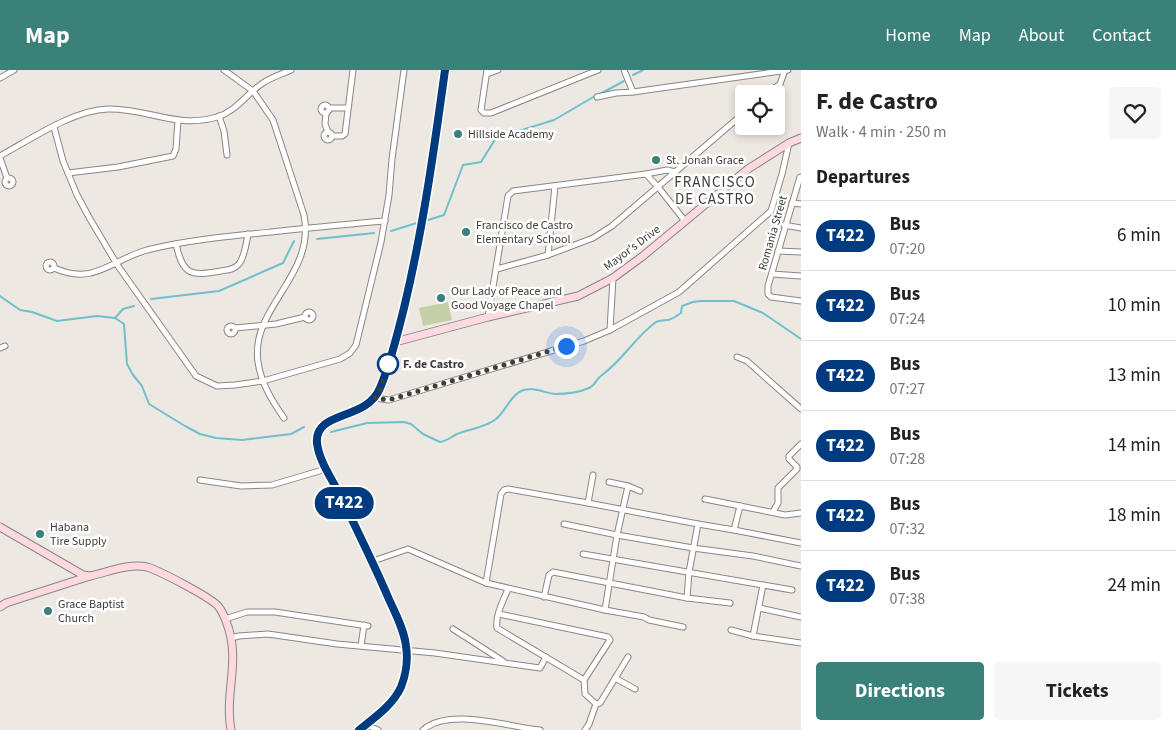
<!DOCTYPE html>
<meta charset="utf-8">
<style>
body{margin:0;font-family:"Source Sans 3",sans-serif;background:#f6f6f6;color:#222;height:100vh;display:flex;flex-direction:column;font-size:19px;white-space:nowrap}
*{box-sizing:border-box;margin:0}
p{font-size:16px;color:#767676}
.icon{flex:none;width:28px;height:28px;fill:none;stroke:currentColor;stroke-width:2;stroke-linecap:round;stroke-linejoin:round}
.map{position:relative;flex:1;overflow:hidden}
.side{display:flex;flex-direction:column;background:#fff;width:375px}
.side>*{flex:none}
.badge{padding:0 10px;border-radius:16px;font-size:18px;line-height:32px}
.controls{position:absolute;left:735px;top:15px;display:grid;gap:10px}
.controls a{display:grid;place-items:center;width:50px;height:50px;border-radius:5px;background:#fff;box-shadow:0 2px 8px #0003;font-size:25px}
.you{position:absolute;width:25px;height:25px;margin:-12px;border:4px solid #fff;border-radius:50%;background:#1a73e8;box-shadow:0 0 0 8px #1a73e833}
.map>.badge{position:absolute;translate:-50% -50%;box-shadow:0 0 0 2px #fff}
h2{padding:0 15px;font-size:19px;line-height:45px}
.round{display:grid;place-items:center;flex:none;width:52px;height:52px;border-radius:5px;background:#f6f6f6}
.headline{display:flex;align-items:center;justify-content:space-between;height:85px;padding:0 15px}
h1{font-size:24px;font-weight:700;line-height:38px}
.button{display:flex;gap:10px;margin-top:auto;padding:10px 15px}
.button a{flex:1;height:58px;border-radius:5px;background:#3a817a;color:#fff;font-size:20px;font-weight:700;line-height:58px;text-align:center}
.button a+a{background:#f6f6f6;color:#222}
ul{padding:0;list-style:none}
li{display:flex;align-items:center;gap:15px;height:70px;padding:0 15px;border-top:1px solid #e0e0e0}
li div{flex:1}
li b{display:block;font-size:19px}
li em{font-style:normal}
li .badge{min-width:55px;font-weight:700;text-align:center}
header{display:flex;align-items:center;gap:30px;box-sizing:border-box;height:70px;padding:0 25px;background:#3a817a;color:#fff}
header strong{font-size:24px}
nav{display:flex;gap:28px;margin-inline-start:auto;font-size:18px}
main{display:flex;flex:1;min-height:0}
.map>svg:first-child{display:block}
.grass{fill:#c6d0a8}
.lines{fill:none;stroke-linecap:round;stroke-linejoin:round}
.stream{stroke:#6fc1cd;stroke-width:2}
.street-casing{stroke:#8b8681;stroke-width:7}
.secondary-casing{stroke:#8b8681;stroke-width:9}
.street{stroke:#fff;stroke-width:5}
.secondary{stroke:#fddae1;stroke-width:7}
.line-casing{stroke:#fff;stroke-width:11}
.line{stroke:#003b80;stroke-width:8}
.walk{stroke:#3f3d3a;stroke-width:5;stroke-dasharray:0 9}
.poi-dot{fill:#3a817a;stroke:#fff;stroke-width:2}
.stop-dot{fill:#fff;stroke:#003b80;stroke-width:2.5}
.labels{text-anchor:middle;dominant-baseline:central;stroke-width:5;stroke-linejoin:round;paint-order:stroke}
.poi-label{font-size:12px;fill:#3f3d3a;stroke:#fff;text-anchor:start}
.street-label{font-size:12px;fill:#3f3d3a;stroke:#fff}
.stop-label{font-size:12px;font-weight:bold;fill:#3f3d3a;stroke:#fff;text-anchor:start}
.quarter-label{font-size:15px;letter-spacing:1px;fill:#3f3d3a;stroke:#fff}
</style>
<header>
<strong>Map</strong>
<nav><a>Home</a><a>Map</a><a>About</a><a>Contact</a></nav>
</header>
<main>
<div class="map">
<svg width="801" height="660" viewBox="0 0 801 660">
<rect width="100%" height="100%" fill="#eee8e2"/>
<polygon class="grass" points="448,232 452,250 423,256 419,238"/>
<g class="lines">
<g class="stream">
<polyline points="633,5 643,0"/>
<polyline points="600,24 624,11"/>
<polyline points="425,151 444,145 463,95 481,92 496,68 554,50 595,26"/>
<polyline points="391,161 420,152"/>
<polyline points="317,169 374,163"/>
<polyline points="0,226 20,240 32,242 57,251 97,246 115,248 124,254 127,294 133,305 142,316 149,334 185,356 200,364 216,368 242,370 291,364 304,357"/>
<polyline points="151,229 219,221 283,193 294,171"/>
<polyline points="115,248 123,239 134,236"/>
<path d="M331,362L367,353L404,352L411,354L423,364L440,372C447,371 451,367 457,364C469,359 487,357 496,349C506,341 510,326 521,321C531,316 545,323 555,324C565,324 580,322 589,318C596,315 596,309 602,305C623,290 635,267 656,252C660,250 663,251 667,250C672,250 676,246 681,243L682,236L693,232L701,231H734L763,243L801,269"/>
</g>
<defs>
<g id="street">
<path d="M224,0L253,21L273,50L304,145C316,206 250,237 258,292C261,313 272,331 284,348"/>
<polyline points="487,0 481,40 484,43 491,43 598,0"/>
<polyline points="624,0 633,22"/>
<polyline points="487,4 498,0"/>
<polyline points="0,8 14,0"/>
<polyline points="767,24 780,14 785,0"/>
<polyline points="597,27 616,23 633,22 788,0"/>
<circle cx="325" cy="39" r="4"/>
<polyline points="330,38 348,38"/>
<polyline points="326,43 325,54 328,62"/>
<polyline points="219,46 224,61 227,85"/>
<polyline points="54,57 63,91 77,125 90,149 118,196 196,306 217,316 235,315 263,311 340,289 350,283 356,275 381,172 389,125 392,89 404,0"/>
<circle cx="328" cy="66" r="4"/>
<polyline points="332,66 342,66 345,64 353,0"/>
<path d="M0,86C31,69 73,40 108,39C147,38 177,59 217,47C237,41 247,23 263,13C272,7 282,4 291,0"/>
<polyline points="0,88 7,108"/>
<polyline points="68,103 118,97 173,86 176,79 178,50"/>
<polyline points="646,104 667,100 675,102"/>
<polyline points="801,107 800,107 768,216 768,224 771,227 801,231"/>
<circle cx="9" cy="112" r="4"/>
<polyline points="555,116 548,185 593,168 612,156 744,43"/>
<polyline points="792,133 801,134"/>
<polyline points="784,155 801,158"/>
<path d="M176,174C183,206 191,206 221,201C227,200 234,200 239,194C245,186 246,174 248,164"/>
<polyline points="778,181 801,182"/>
<circle cx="50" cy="196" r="4"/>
<path d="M54,198C94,216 111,190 147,180C187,170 230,166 271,162C309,158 347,154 385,151"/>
<polyline points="497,199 548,185"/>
<polyline points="772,204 801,206"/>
<circle cx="309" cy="246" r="4"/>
<polyline points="488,247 508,126 513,121 646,104 658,117 685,151"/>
<circle cx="231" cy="260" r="4"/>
<polyline points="235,258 276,254 305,247"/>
<polyline points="610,260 613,208"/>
<polyline points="0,278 5,276"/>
<polyline points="737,287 747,291 801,339"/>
<polyline points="375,328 389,330 584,271 610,260 679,222 771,141 782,104 789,73"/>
<polyline points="200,410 241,416 272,415 326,399"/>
<polyline points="628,416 640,421"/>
<polyline points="705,429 740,436"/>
<polyline points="773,442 778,433 778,418 797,399 797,397 789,389 789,386 801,374"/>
<polyline points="564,454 617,465 693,478 753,486 801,496"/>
<polyline points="698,454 734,460 740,436 785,445 801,443"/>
<polyline points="734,460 801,473"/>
<polyline points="583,484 792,520"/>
<polyline points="373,491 408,479 486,513 605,540 617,465 628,416 609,412"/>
<polyline points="486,513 501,424 504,420 508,419 588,433"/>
<path d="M508,519C503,531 495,546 497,558L584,610"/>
<polyline points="544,527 549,505 553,502 687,528 689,502 698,454 588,433 593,405"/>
<polyline points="687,528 730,533"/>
<polyline points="759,538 801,547"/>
<polyline points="605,540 644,547 649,550 683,557"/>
<polyline points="499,544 608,567 610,570 584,610 585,624 596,634 600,633 628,587"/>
<polyline points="225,549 247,542 275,542 368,556"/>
<polyline points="453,559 503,591"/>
<polyline points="731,560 753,566 801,573"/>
<polyline points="753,566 763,515"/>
<polyline points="231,568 239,566 268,564 337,574 435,583 540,598 546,587"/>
<polyline points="361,576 364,555"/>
<polyline points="615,608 635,619"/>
<polyline points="368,652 371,657 378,660"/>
<path d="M423,660C449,637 508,657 540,660"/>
<polyline points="585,660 589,654 596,634"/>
</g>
<g id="secondary">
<polyline points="395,272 488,247 578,226 613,208 643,186 748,99 789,73 801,68"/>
<path d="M0,457L83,505L90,506C108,502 129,493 147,497C158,500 210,527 218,536C224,543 229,558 231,568C237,598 225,629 231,660"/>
<polyline points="0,537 6,533 90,506"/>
<path d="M359,660C374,648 393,635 401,617C406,605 408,589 406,576C404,559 395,543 388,527C373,492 356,458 340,425C332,409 319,391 317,373C314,345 354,346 370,333C376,328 379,321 382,314C391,290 397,263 404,238C423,159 433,80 445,0"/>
</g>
</defs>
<use href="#street" class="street-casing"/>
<use href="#secondary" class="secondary-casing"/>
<use href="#street" class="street"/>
<use href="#secondary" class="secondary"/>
</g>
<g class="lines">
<defs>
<path id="line" d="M359,660C374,648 393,635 401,617C406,605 408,589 406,576C404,559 395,543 388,527C373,492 356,458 340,425C332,409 319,391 317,373C314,340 367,351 380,318C391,292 397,265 404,238C423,159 434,80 445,0"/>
</defs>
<use href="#line" class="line-casing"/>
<use href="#line" class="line"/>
<polyline class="walk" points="388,294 380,320 375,328 389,330 566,276"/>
</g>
<g class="poi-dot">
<circle cx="458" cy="64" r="5"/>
<circle cx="656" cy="90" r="5"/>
<circle cx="466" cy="162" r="5"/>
<circle cx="441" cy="228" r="5"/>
<circle cx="40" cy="464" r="5"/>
<circle cx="48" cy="541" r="5"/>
</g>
<circle class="stop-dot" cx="388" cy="294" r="10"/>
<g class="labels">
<g class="poi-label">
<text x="468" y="64">Hillside Academy</text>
<text x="666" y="90">St. Jonah Grace</text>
<text x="476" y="155">Francisco de Castro<tspan x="476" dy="14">Elementary School</tspan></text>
<text x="451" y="221">Our Lady of Peace and<tspan x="451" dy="14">Good Voyage Chapel</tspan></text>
<text x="50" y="457">Habana<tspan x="50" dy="14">Tire Supply</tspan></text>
<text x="58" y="534">Grace Baptist<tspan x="58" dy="14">Church</tspan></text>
</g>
<g class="street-label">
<text transform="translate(773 163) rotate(-74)">Romania Street</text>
<text transform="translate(632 178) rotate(-37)">Mayor's Drive</text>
</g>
<g class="stop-label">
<text x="403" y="294">F. de Castro</text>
</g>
<g class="quarter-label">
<text x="715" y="112">FRANCISCO<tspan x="715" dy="17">DE CASTRO</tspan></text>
</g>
</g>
</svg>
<div class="controls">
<a><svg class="icon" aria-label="locate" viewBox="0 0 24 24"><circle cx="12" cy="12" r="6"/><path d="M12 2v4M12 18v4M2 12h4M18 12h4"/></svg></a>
</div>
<div class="you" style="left:566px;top:276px"></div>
<b class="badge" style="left:344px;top:433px;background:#003b80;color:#fff">T422</b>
</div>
<section class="side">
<div class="headline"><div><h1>F. de Castro</h1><p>Walk · 4 min · 250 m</p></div><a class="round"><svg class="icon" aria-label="heart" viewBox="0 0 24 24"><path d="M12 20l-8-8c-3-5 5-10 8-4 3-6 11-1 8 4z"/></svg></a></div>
<h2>Departures</h2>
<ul>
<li><span class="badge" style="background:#003b80;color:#fff">T422</span><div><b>Bus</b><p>07:20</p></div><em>6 min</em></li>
<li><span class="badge" style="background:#003b80;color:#fff">T422</span><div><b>Bus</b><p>07:24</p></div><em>10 min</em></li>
<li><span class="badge" style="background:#003b80;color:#fff">T422</span><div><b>Bus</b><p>07:27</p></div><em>13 min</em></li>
<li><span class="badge" style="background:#003b80;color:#fff">T422</span><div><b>Bus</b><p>07:28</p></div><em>14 min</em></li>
<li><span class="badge" style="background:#003b80;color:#fff">T422</span><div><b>Bus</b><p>07:32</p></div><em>18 min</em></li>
<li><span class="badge" style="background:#003b80;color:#fff">T422</span><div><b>Bus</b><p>07:38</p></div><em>24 min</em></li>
</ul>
<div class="button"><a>Directions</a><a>Tickets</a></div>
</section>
</main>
